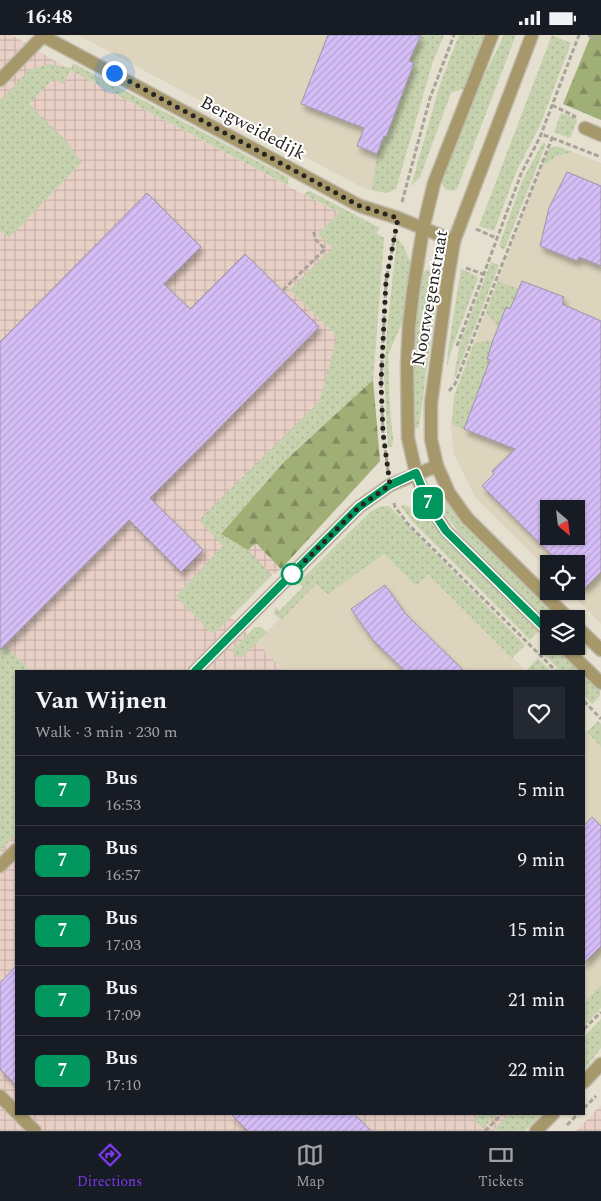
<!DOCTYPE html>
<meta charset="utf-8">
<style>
body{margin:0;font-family:Spectral,serif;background:#242831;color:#f1f3f6;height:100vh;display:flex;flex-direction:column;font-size:19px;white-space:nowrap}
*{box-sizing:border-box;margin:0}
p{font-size:16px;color:#9ea1a6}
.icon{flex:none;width:28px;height:28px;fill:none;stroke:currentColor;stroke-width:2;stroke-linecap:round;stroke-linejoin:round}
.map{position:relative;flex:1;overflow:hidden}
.side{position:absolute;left:15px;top:635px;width:570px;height:445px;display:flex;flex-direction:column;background:#171b24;border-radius:0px;box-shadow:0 1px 4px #0004}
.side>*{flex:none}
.badge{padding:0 10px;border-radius:8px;font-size:18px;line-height:32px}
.needle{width:32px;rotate:152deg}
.tools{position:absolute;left:540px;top:465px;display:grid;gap:10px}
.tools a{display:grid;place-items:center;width:45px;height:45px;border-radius:0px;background:#171b24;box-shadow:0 1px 4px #0004;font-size:25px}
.you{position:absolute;width:25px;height:25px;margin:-12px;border:4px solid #fff;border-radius:50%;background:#1a73e8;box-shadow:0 0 0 8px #1a73e833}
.map>.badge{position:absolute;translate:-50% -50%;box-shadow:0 0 0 2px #fff}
.round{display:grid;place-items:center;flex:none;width:52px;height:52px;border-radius:0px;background:#242831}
.summary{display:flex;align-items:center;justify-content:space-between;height:85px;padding:0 20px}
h1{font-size:24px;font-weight:700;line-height:38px}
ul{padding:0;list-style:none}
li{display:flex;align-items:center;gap:15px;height:70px;padding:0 20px;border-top:1px solid #363941}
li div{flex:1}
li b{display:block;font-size:19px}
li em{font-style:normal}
li .badge{min-width:55px;font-weight:700;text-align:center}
.status{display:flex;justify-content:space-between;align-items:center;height:35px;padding:0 25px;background:#171b24;direction:ltr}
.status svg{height:14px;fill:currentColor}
.tab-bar{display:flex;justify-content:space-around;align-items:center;height:70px;border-top:1px solid #363941;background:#171b24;font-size:14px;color:#9ea1a6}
.tab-bar a{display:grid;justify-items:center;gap:2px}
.tab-bar .current{color:#7c3aed}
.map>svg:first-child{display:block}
.built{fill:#dcd4bd;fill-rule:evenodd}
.industrial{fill:url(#industrial-grid)}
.grass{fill:url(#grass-dots)}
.forest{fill:url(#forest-firs)}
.building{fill:url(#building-hatch);stroke:#9b95a4;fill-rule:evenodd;filter:url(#shadow)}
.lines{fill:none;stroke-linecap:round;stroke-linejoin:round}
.minor-casing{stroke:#bfbaac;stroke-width:15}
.path{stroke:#a8a397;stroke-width:3;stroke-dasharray:5 2.5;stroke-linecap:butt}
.minor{stroke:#a6986b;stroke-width:12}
.line-casing{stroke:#fff;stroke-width:11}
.line{stroke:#00965e;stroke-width:8}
.walk{stroke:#27251f;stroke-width:5;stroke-dasharray:0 9}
.stop-dot{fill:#fff;stroke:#00965e;stroke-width:2.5}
.labels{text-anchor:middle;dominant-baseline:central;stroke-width:4;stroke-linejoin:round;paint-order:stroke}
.street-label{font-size:18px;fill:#27251f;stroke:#fff}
</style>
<div class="status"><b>16:48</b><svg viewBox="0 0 49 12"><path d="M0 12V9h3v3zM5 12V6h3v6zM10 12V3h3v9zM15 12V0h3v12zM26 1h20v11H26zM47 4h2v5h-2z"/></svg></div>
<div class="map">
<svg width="601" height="1096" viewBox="0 0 601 1096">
<defs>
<pattern id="industrial-grid" width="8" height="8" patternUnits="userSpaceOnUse" patternTransform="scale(1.25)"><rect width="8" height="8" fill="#e8d0c7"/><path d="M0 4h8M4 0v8" fill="none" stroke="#c7b2aa"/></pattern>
<pattern id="grass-dots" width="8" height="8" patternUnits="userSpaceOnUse" patternTransform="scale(1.25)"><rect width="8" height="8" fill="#c6d1ad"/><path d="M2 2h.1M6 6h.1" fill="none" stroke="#aab394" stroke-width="1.8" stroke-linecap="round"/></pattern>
<pattern id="forest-firs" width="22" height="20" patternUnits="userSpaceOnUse" patternTransform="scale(1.25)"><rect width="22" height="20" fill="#9faf75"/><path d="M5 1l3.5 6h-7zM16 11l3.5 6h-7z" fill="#828e5f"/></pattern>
<pattern id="building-hatch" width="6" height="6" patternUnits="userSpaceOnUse" patternTransform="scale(1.25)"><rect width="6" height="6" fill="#d5bdf6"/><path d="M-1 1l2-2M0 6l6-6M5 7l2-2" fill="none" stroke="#b7a2d2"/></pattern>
<filter id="shadow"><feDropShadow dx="3" dy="5.5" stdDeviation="2.5" flood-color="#0004"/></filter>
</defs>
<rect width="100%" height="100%" fill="#e5dfcf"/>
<g class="built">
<polygon points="78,0 444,0 433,26 396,154 386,158 365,154"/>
<path d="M573,117L601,128V589L569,556H576V529H549V536L475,462L454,419L451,392L454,361L541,132L557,121ZM549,474H576V501H549Z"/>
<polygon points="369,509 428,538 526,636 284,636 255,608 316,549"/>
<polygon points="584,694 601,712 601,950 584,968"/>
</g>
<g class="industrial">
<polygon points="0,0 12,0 70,35 303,159 339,177 380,193 376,198 384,203 373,345 380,426 281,534 272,540 231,582 284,636 16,636 16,1079 522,1079 514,1096 0,1096"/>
<polygon points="601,1070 601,1096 576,1096"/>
</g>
<g class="grass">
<polygon points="421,0 444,0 433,26 396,154 386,158 372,155 377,119 384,101 386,101 414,29 408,25"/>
<polygon points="459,0 484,0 465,53 451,58 420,142 411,151 440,49"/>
<path d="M504,0H516L457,154C448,158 442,154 442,145L469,72Z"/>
<polygon points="552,0 571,8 540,90 516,137 494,196 479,191"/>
<polygon points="73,28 289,143 287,150 70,35 64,49 53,44 29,69 66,106 82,127 9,203 0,195 0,66 29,35 50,29 71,33"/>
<polygon points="561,78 576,83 577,86 570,103 554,97"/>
<polygon points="543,107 546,109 504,215 499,211 522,146"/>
<polygon points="556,111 573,117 557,121 541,132 549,114"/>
<polygon points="310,156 380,193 376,198 384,203 373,345 285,426 221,499 248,515 272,540 215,598 210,597 176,561 223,511 199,485 319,367 336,306 334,298 290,255 333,213 318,199 339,177 303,159"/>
<polygon points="397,203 404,212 410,226 411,244 403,286 388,320 390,373 393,404 392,412 388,412 384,339 387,295"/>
<polygon points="491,227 499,230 453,347 460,308"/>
<polygon points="461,234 477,241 478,243 453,310 447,332 448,315"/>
<polygon points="426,235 433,236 439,242 419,392 413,394 410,344 415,286 422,240"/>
<polygon points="498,246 519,254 510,274 507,273 498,292 486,277"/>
<polygon points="493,305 487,323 490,325 464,394 452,389 454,361 474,308"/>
<polygon points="443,454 554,575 554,581 549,584 544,584 459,498 443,477 434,457"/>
<polygon points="402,470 415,474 428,483 536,591 538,596 530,605 412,486 401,471"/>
<polygon points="389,471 525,610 512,623 428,539 416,551 384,519 328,559 316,549 281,585 274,579 275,572 279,576 303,552 298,548 370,477 379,472"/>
<polygon points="255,592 261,592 267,597 240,624 231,616"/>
<polygon points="576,597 588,610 586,619 581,619 572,611 576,611"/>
<polygon points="5,610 31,636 16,636 16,799 0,816 0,615"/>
<polygon points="549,611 557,611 581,636 560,636 543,618"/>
<polygon points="538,623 551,636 526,636"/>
<polygon points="584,639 600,655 600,661 592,669 584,660"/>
<polygon points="598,686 601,689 601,712 587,697"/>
<polygon points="601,950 601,973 584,991 584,968"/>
<polygon points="601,984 601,1013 584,1035 584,1002"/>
<polygon points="480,1079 497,1079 483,1093 474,1085"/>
<polygon points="509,1079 542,1079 525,1096 492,1096"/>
</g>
<g class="forest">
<polygon points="591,0 601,0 601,85 563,69"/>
<polygon points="373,345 380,426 281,534 256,508 248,515 221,499 285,426"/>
</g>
<g class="building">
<polygon points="328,0 421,0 409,26 414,28 386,102 384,101 377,119 357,111 364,93 301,69"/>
<polygon points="567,137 601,151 601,231 579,222 577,226 540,211 549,173"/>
<polygon points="147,158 201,212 164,249 190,274 245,219 319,292 150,463 203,515 181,537 129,485 0,615 0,307"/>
<path d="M522,246L564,262L562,269L601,286V537L585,553L576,544V529H561L482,451L494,439L492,436L515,414L464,394L490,325L487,324L493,305L506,272L510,274ZM549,474H576V501H549Z"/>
<polygon points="385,550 405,578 464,636 405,636 373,605 351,574"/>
<polygon points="592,782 601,791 601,911 584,928 584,791"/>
<polygon points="16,931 16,1050 0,1034 0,948"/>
<polygon points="231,1079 354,1079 371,1096 248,1096"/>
</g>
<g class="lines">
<defs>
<g id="minor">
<polyline points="41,0 360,171 398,183 454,206"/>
<polyline points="492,0 434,148 423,194 413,256 409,291 407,330 408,403 416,438 422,455 430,471 446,496 549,597"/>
<polyline points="532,0 454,206 447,248 431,368 431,404 437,431 443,444 449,458 467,483 569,584"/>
<polyline points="0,45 43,1"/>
<polyline points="585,93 601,100"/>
<polyline points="576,591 601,615"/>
<polyline points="563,611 601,648"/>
<polyline points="195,636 359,472 390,450 437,431"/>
<polyline points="0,831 16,815"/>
<polyline points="584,1047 601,1029"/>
<polyline points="0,1061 16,1077"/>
<polyline points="18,1079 35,1096"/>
<polyline points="536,1096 553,1079"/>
</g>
</defs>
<use href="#minor" class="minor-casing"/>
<g class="path">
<polyline points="588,0 601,5"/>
<polyline points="552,70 576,82"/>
<polyline points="552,103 601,122"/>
<polyline points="402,167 430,63 454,0"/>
<polyline points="476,194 496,203"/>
<polyline points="466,233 483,239"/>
<polyline points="283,255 325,214 316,205 313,195"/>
<polyline points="457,311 521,139 540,102 579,0"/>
<polyline points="449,356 455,349 552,103 541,99"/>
<polyline points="388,435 383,398 381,347 386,246 395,200"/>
<polyline points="394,468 395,472 407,488 556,636"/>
<polyline points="584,666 601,684"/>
<polyline points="584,994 601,977"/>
<polyline points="584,1073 596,1061"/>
<polyline points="567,1090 578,1079"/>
<polyline points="485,1096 502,1079"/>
</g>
<use href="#minor" class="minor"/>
</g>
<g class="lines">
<defs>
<polyline id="line" points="195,636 359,472 390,450 416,438 430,472 446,496 549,597"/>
</defs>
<use href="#line" class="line-casing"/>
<use href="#line" class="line"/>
<polyline class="walk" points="114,38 360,171 398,183 386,246 381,347 383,398 390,450 359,472 292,539"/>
</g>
<circle class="stop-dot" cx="292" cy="539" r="10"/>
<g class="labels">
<g class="street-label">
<text transform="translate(253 93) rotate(28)">Bergweidedijk</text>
<text transform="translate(430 263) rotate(-80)">Noorwegenstraat</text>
</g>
</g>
</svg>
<div class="tools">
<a><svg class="needle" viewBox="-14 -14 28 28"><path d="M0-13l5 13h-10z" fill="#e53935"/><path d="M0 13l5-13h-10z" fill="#9ea1a6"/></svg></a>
<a><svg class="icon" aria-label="locate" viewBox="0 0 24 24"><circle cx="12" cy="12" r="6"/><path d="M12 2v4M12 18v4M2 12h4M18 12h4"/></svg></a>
<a><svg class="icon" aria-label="layers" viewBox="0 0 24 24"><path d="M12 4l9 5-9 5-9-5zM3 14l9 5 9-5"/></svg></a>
</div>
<div class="you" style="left:114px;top:38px"></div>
<b class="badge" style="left:428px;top:468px;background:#00965e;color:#fff">7</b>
<section class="side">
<div class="summary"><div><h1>Van Wijnen</h1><p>Walk · 3 min · 230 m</p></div><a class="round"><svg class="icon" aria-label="heart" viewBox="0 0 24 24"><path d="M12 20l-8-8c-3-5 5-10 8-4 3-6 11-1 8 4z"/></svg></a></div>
<ul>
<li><span class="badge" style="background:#00965e;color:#fff">7</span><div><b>Bus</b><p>16:53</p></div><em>5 min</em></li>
<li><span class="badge" style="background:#00965e;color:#fff">7</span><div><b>Bus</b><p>16:57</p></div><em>9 min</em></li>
<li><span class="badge" style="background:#00965e;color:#fff">7</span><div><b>Bus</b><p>17:03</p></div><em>15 min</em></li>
<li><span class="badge" style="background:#00965e;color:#fff">7</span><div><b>Bus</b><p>17:09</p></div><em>21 min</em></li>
<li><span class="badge" style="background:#00965e;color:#fff">7</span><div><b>Bus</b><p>17:10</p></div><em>22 min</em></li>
</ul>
</section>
</div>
<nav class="tab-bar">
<a class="current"><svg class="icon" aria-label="directions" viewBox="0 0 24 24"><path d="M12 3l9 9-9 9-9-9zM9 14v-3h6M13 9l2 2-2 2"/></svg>Directions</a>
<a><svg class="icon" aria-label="map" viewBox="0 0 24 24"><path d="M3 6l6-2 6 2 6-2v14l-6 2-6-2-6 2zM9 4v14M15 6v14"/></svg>Map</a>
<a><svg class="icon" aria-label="tickets" viewBox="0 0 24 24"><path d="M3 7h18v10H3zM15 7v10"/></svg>Tickets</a>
</nav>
